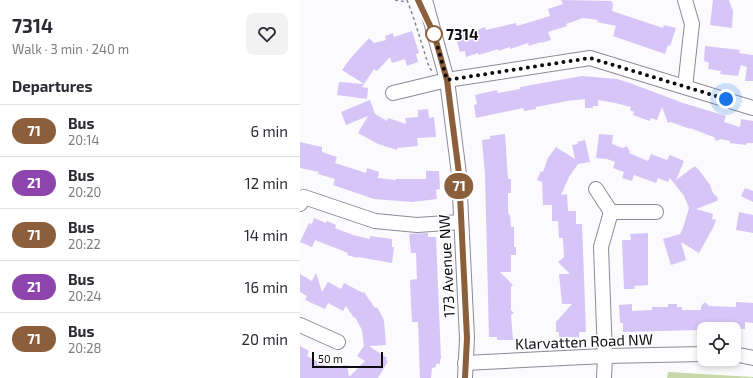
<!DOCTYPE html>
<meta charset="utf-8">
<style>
body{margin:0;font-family:"Exo 2",sans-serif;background:#f2f2f3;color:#2b2b33;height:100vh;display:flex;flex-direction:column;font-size:15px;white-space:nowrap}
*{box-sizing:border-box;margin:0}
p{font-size:13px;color:#7c7c81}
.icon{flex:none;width:22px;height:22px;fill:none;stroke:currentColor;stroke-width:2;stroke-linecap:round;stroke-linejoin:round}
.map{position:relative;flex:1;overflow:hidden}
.sheet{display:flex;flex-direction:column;background:#fff;width:300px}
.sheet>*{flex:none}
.badge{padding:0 8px;border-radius:13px;font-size:14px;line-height:26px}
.fabs{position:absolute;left:397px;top:322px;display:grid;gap:8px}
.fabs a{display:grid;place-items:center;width:44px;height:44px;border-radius:8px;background:#fff;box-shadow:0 2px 6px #0003;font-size:20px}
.scale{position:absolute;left:12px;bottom:10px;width:71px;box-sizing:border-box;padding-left:4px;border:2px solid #0f0d12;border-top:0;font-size:11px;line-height:14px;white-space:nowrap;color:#0f0d12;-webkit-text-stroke:3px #fff;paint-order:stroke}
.you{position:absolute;width:20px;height:20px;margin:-10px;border:3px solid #fff;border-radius:50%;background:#1a73e8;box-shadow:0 0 0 6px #1a73e833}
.map>.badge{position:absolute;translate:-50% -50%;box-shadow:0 0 0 2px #fff}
h2{padding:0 12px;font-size:15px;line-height:36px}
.round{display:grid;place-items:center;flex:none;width:42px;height:42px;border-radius:8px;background:#f2f2f3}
.head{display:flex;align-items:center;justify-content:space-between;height:68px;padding:0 12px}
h1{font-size:19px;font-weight:700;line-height:30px}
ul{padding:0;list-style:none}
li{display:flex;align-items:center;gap:12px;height:52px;padding:0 12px;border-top:1px solid #e1e1e2}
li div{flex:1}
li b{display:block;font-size:15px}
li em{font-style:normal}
li .badge{min-width:44px;font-weight:700;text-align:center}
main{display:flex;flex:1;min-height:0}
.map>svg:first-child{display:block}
.green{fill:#c7d8a9}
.building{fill:#d7c5f7}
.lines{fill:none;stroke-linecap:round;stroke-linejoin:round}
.minor-casing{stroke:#8e8999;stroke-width:16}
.path{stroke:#848387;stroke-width:1.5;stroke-dasharray:3 3;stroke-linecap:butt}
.minor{stroke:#fff;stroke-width:14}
.line-casing{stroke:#fff;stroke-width:9}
.line{stroke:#8b5e3c;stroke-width:6}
.walk{stroke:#0f0d12;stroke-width:4;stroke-dasharray:0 7.2}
.stop-dot{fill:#fff;stroke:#8b5e3c;stroke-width:2}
.labels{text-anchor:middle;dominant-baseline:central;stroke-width:3;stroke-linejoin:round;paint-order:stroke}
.stop-label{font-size:15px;font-weight:bold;fill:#0f0d12;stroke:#fff;text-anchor:start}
.street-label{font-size:15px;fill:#0f0d12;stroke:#fff}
</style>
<main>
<section class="sheet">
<div class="head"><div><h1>7314</h1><p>Walk · 3 min · 240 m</p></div><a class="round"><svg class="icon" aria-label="heart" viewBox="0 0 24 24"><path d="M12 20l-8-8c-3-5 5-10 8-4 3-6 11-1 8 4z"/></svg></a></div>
<h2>Departures</h2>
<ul>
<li><span class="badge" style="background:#8b5e3c;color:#fff">71</span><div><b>Bus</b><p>20:14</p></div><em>6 min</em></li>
<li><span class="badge" style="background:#8e44ad;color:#fff">21</span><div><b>Bus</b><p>20:20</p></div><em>12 min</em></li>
<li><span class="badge" style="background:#8b5e3c;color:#fff">71</span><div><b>Bus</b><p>20:22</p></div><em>14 min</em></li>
<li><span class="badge" style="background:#8e44ad;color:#fff">21</span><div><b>Bus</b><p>20:24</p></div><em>16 min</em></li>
<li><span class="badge" style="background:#8b5e3c;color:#fff">71</span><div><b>Bus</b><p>20:28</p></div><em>20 min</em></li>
</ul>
</section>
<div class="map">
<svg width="453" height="378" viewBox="0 0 453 378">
<rect width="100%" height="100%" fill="#fbfafd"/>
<polygon class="green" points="368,372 453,377 453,378 367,378"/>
<g class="building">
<polygon points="261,0 311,1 313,4 312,11 363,28 364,25 376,28 370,46 368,45 365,54 313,36 316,26 297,22 298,20 283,18 266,24 267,26 248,32 251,40 241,43 241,42 229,46 228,43 210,49 210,47 198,51 198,49 179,55 178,53 166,57 165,51 160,52 156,38 162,36 165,31 169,33 185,27 186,30 216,23 217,26 250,16 248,9 263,4"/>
<polygon points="413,0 429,0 433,11 432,28 410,25"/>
<polygon points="112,31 119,53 116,54 118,62 107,66 105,59 92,63 90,57 77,71 74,69 62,87 68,88 67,99 37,95 39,82 64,84 42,70 50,59 69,38 74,43 86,40 85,36 93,33 94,37"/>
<polygon points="405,46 440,50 439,53 453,55 453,81 445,81 447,67 441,65 438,76 420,74 421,71 408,69 409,63 404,61"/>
<polygon points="282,76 317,79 330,83 383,103 426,116 424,122 440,127 441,119 453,121 453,143 447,143 446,145 430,143 430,141 421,139 416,141 414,137 411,136 390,128 390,129 371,122 368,123 362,107 357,120 351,118 350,121 333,115 334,112 330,110 331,107 315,103 298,100 298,106 293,106 293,108 285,108 285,99 267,101 236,107 236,109 224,111 223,108 176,118 174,105 177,104 175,95 197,90 198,93 220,89 220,87"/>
<polygon points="70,100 75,114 87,121 88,118 106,124 105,118 118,117 118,110 128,109 129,118 134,117 136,137 117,138 118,146 97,148 97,150 78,144 58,133 68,116 46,125 41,112"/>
<polygon points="205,134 208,179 211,179 211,193 208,193 208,211 209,215 210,215 211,227 214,227 214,247 216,247 216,255 211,255 211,272 200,272 213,285 211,287 211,310 214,313 211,315 213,340 197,340 197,337 189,337 185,175 182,140 190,139 190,136"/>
<polygon points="299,134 313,135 312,144 323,148 327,146 330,152 329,153 348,161 351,154 367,160 370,155 384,161 376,180 395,166 399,170 410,185 413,193 418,198 417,201 396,209 413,214 412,219 416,220 414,226 399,253 381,242 386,260 371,265 363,239 380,234 383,228 389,208 384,196 370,178 368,182 358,178 356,183 334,175 332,181 322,178 324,172 313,168 315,162 307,159 296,158"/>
<polygon points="285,140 290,162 278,164 269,177 261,195 267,194 268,211 276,211 276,224 282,224 286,332 279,332 279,337 259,337 259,332 256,332 256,322 272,304 262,304 259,274 270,274 258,262 264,257 263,238 259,238 258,221 252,221 252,205 243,205 242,182 237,180 241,171 243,172 248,158 256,147 275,159 272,145 278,144 277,142"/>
<polygon points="0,142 22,147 22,152 37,157 35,163 66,173 67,168 79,172 78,178 96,180 96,179 126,179 126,171 139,171 140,189 136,190 137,199 112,202 74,199 33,185 35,179 18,174 19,172 0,168"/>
<polygon points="445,188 453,191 453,202 441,196"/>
<polygon points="439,212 453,215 453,233 436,230"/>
<polygon points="14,218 26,223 27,221 36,225 35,228 53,235 70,239 70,236 92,239 92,247 94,247 92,263 58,257 58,258 47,255 48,253 15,240 12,247 0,242 9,223 12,224"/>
<polygon points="128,233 128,237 136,237 141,359 140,359 140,364 136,364 136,367 132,368 131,378 120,378 118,322 112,322 111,303 110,280 117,279 116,253 111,253 109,234"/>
<polygon points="348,233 348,285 334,286 335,289 324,289 322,240 331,240 330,234"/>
<polygon points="16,273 22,292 28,282 41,289 44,283 63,293 64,292 75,308 77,307 84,320 86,345 69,346 87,358 86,360 88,361 78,378 0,378 0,346 9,351 7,356 26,366 37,367 47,365 49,377 65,361 57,356 64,346 62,330 55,317 54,318 46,306 43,311 28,303 25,309 5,300 7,296 0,292 0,274 12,281"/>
<polygon points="405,302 409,306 436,307 436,302 453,303 453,323 445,322 445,329 422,328 423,326 400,327 400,330 323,332 323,323 320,323 319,305 332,304 332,311 352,310 352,307 368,307 368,304 377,304 377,307 382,307 382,310 401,310 401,306"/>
</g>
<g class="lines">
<defs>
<g id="minor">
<polyline points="125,0 147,80 159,174 167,338 165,378"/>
<polyline points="385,87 392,24 385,0"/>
<polyline points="93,93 147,80 290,58 453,108"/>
<polyline points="296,189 311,212 356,212"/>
<polyline points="0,204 4,197 75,221 117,225 161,222"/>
<polyline points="0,325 38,342"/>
<polyline points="434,354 453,358"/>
<polyline points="165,363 305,356 404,354"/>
<polyline points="304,378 305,356 301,247 311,212"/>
</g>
</defs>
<use href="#minor" class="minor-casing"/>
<g class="path">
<polyline points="95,0 108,2"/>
<polyline points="107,0 114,19 129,67 132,71"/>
</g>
<use href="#minor" class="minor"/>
</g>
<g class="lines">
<defs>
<polyline id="line" points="118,0 134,34 147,80 159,174 167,338 165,378"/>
</defs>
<use href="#line" class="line-casing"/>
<use href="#line" class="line"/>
<polyline class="walk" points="134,34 147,80 290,58 426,99"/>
</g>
<circle class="stop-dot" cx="134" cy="34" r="8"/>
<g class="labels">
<g class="stop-label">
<text x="146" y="34">7314</text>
</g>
<g class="street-label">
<text transform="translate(146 266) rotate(-93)">173 Avenue NW</text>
<text transform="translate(284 341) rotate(-2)">Klarvatten Road NW</text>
</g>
</g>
</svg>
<div class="fabs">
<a><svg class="icon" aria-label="locate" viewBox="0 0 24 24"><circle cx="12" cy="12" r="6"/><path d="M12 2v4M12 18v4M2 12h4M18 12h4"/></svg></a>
</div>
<div class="scale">50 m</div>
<div class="you" style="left:426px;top:99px"></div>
<b class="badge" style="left:159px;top:186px;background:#8b5e3c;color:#fff">71</b>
</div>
</main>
